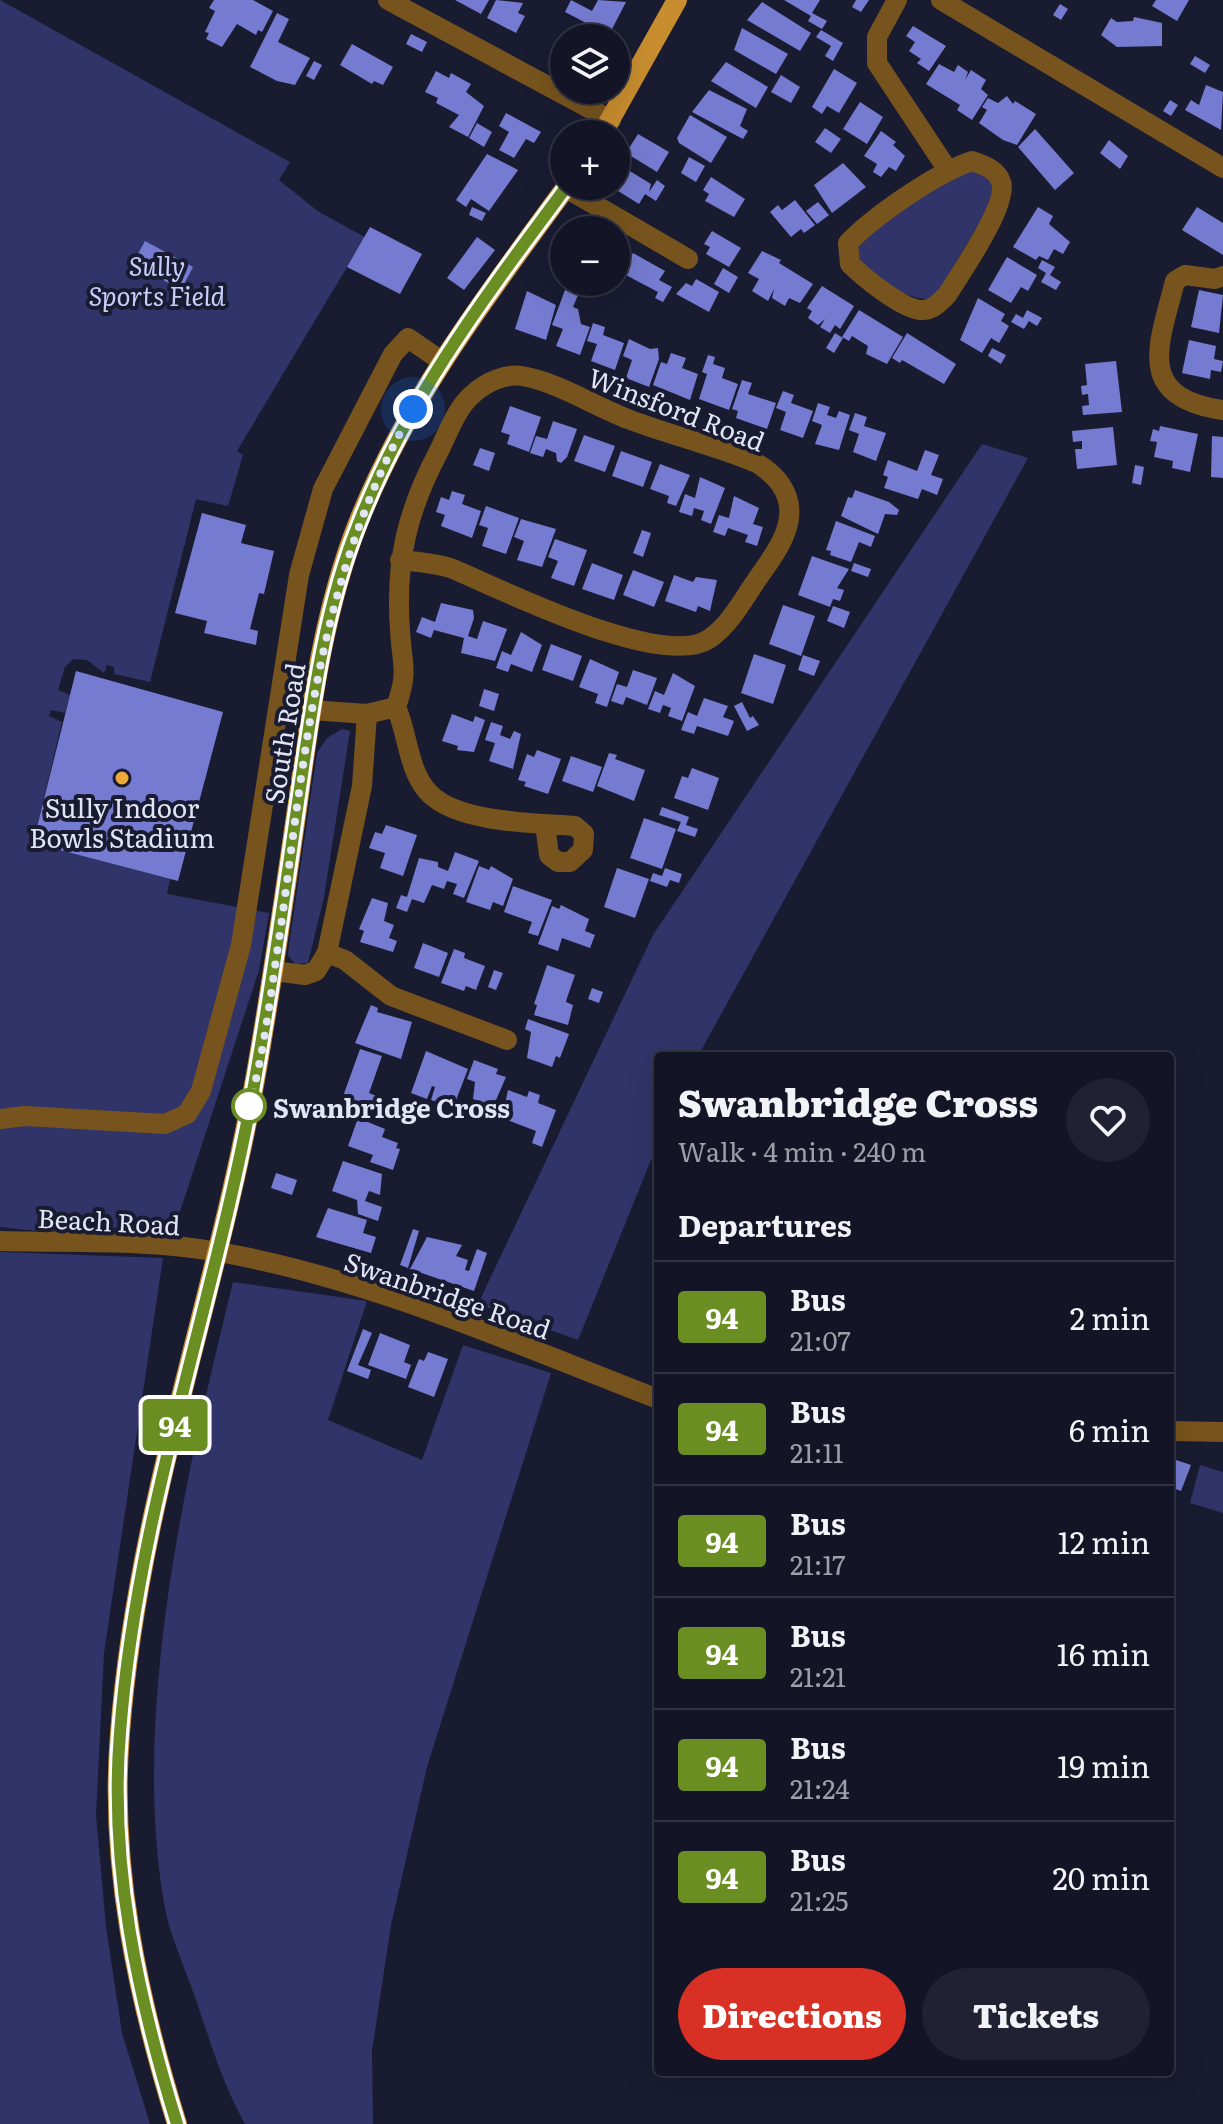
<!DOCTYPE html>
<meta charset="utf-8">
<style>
body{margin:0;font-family:Literata,serif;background:#202132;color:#f1f3f6;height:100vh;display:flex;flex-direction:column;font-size:30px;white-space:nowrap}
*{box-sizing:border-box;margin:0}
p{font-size:26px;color:#9d9ea7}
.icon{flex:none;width:44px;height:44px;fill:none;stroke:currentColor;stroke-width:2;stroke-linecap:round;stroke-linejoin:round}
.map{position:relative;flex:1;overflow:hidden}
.drawer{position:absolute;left:654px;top:1052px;width:520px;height:1024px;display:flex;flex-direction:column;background:#131425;border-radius:8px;box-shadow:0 8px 32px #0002,0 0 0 2px #323342}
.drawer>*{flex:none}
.badge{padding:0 16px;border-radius:6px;font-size:28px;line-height:52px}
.controls{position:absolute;left:550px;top:24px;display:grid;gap:16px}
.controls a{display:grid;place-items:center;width:80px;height:80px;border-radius:50%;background:#131425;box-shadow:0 8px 32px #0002,0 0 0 2px #323342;font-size:40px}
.you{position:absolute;width:40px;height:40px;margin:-20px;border:6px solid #fff;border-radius:50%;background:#1a73e8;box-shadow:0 0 0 12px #1a73e833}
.map>.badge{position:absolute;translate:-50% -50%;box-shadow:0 0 0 4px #fff}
h2{padding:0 24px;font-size:30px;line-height:72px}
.round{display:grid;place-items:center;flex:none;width:84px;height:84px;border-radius:42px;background:#202132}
.summary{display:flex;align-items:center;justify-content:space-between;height:136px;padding:0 24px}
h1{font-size:38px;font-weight:800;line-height:60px}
.button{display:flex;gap:16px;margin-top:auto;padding:16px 24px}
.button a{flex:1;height:92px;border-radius:48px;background:#d93025;color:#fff;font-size:32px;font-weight:800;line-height:92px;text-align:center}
.button a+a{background:#202132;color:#f1f3f6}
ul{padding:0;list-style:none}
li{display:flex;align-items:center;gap:24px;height:112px;padding:0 24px;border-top:2px solid #323342}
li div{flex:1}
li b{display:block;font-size:30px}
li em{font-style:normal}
li .badge{min-width:88px;font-weight:700;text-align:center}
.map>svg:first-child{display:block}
.green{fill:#313469}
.building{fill:#757bd0}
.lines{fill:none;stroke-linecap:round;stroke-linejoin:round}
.minor{stroke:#77541d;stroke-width:20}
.major{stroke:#c88d2f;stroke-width:20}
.line-casing{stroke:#fff;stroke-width:18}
.line{stroke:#6b8e23;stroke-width:12}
.walk{stroke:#e2e5f5;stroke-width:8;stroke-dasharray:0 14.4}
.poi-dot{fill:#eda83b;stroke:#191b31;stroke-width:3}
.stop-dot{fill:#fff;stroke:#6b8e23;stroke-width:4}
.labels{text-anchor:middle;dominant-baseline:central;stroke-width:8;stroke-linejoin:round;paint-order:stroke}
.park-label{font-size:26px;font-style:italic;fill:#c7cdfa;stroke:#191b31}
.street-label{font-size:26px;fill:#e2e5f5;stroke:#191b31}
.poi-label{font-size:26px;fill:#e2e5f5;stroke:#191b31}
.stop-label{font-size:26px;font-weight:bold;fill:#e2e5f5;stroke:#191b31;text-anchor:start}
</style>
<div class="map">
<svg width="1223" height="2124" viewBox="0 0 1223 2124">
<rect width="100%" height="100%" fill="#191b31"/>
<g class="green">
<polygon points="0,0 290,162 279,180 319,212 365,237 237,451 243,455 228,506 196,499 150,682 114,674 114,667 107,665 104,673 87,660 73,659 65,667 58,690 70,695 65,713 51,710 49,716 62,722 33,843 170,879 167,894 269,913 259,970 172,1236 65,1234 0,1227"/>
<path d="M964,171H981L993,183V200L934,299C909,301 873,280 856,260L860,238Z"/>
<polygon points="982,444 1028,458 698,1056 658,1056 658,1143 578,1340 478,1304 653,935"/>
<polygon points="342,729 350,731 324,897 308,963 295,964 288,955 289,945 317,753 327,738"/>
<polygon points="0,1252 163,1258 104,1653 96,1815 106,1927 122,2033 150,2124 0,2124"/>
<path d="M233,1282L367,1301L328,1420L422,1460L463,1345L551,1373L427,1767L391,1925L372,2051L373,2124H245C224,2087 212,2047 198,2006C187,1971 168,1934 163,1897C132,1704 187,1470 233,1282Z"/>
<polygon points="1200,1465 1223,1472 1223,1513 1190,1503"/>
</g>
<g class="building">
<polygon points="214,0 253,0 273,11 262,32 258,30 256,35 237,24 222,47 206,39 209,33 205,32 215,11 209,8"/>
<polygon points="455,0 489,0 481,14"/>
<polygon points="496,0 523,3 518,13 525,16 516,33 487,18"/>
<polygon points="571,0 592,11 598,0 626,2 609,35 565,12"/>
<polygon points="784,0 820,0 812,13 827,21 822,29 808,21 811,16"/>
<polygon points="856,0 869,0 861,12 852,7"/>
<polygon points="1156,0 1189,0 1177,21 1152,6"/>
<polygon points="762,2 811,33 800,51 747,20"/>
<polygon points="1060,4 1068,9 1061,20 1053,15"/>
<polygon points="277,13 289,19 278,42 310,58 295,85 277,81 250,67"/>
<polygon points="1134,17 1162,23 1162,46 1117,47 1101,35 1111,18 1117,22 1133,21"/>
<polygon points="913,26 946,46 929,71 917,63 921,59 909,51 915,42 906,36"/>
<polygon points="573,28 592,38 568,38"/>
<polygon points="742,28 788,54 776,74 734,50"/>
<polygon points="821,30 843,43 833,61 825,56 831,46 816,37"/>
<polygon points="411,34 427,42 422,52 406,44"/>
<polygon points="352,44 393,67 383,85 374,81 372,84 340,65"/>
<polygon points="1195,56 1210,65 1205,73 1190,64"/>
<polygon points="314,61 322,65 314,80 306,76"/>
<polygon points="726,62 768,87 756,108 711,81"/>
<polygon points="939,64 954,72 958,65 968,72 965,80 971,70 986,80 981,89 988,95 972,120 957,110 960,105 926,84"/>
<polygon points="834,69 857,83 839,113 827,106 822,114 812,107"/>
<polygon points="436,71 449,78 451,73 471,84 466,92 484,106 468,137 449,127 459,115 436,103 438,98 425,92"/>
<polygon points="781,75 800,87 791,103 771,92"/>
<polygon points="1206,85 1223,92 1221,130 1185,110 1191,100 1199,105"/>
<polygon points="709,90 747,109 740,126 748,131 743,139 692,112"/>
<polygon points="1007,96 1013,104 1015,101 1036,114 1017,145 1003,140 979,123 987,110 982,107 988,98 998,103"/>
<polygon points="1170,100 1178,105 1171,116 1163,111"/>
<polygon points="860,102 883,117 867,144 843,129"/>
<polygon points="506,113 541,132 534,143 526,139 514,158 499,150 509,132 499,126"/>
<polygon points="690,115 727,137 711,163 679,143 677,138"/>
<polygon points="477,123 492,132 484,147 469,138"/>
<polygon points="825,128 841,139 831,153 815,142"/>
<polygon points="1035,129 1074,173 1055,190 1018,147"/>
<polygon points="881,131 896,142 893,145 905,156 896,171 889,167 881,177 873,172 877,164 864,156"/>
<polygon points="638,134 669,152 657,172 626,153"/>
<polygon points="1109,140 1128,156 1120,169 1100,153"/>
<polygon points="487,154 518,170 489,211 471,199 466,207 456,200"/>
<polygon points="689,157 705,166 696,182 681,173"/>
<polygon points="843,163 866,187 832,213 814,185"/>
<polygon points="620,165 651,184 649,192 657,180 665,186 656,201 645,194 639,204 610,186 616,186"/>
<polygon points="711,177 745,199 734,217 705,201 709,194 703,190"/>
<polygon points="795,200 815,225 804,233 801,229 791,237 770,212 778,205 782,210"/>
<polygon points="818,202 829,215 817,224 806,211"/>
<polygon points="472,207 486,213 482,221 469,215"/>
<polygon points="1038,207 1053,216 1049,224 1070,242 1063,254 1054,249 1048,260 1039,256 1036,260 1013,247"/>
<polygon points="1197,207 1223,223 1223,255 1182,230"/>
<polygon points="370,227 422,254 400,294 347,267"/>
<polygon points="712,231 741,248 729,267 706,254 710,247 704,244"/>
<polygon points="477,237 495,250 464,290 447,278"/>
<polygon points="145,241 193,267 181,290 133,263"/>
<polygon points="762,251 781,260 779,263 813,284 800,303 789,298 785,306 772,298 774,289 768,301 752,291 759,279 748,273"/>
<polygon points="633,253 665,271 659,280 672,287 663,302 655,298 658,292 622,273"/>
<polygon points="1007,257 1037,275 1028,291 1021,287 1011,303 988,290"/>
<polygon points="1042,260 1055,267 1050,275 1061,282 1056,290 1041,282 1046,273 1038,268"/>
<polygon points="723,268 738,277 729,293 714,284"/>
<polygon points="696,279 719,292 709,312 676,294 686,283 692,286"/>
<polygon points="822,286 854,306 840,329 835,325 830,333 820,327 825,319 818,325 808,318 812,311 807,308"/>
<polygon points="565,290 578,295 573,307 578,309 581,324 590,327 580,355 556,346 563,329 552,325"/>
<polygon points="1199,290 1223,295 1219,333 1191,327"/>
<polygon points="527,291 556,305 546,340 515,329"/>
<polygon points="978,298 1005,314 1001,321 1009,326 999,343 991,338 982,353 960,340"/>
<polygon points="859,310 903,337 887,364 866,354 868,346 852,336 849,341 842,337"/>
<polygon points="1027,310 1042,318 1037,326 1029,321 1024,329 1011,322 1016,314 1023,318"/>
<polygon points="593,323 605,327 603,335 624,343 615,370 591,361 597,344 587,341"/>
<polygon points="835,333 843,338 834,353 826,348"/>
<polygon points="907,333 956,364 944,384 902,360 900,363 892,358"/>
<polygon points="629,339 650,349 658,348 659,359 649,387 626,378 632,360 623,356"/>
<polygon points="1189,340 1216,346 1214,359 1223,361 1221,372 1211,370 1210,379 1182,373"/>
<polygon points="992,348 1006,355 1001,364 988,356"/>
<polygon points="671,353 686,358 682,368 698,374 690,400 653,385 661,362 667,364"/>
<polygon points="708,355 715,357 713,364 725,368 722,378 738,384 729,410 699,399 707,374 702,372"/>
<polygon points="1116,361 1122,412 1083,415 1082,406 1089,405 1088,394 1082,395 1081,386 1087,385 1085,364"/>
<polygon points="742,380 752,383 748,394 776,403 767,429 736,418 738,411 732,409"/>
<polygon points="783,391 794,395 791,403 813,411 803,438 780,430 786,412 776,408"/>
<polygon points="818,403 830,407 827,415 836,418 839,411 850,415 839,450 815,444 822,425 812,421"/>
<polygon points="510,406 541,417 529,452 507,444 510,435 501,432"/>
<polygon points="855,413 867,417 864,426 886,433 876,461 853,452 859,434 849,430"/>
<polygon points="553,421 577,429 567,457 561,463 557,461 556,453 546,449 543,457 530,453 536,436 547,439"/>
<polygon points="1160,426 1198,434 1190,472 1172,468 1173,461 1154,457 1157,442 1150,441 1153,429 1159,431"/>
<polygon points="1113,427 1117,465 1077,469 1075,449 1082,449 1082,441 1073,442 1072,431"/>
<polygon points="584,435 615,446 605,472 574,461"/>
<polygon points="1212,436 1223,437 1223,478 1211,477"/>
<polygon points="480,448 495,453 489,471 473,465"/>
<polygon points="925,450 939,455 931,475 943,479 937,495 922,489 918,499 884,488 888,477 883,475 888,460 917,471"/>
<polygon points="621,451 652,462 643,487 612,476"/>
<polygon points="660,464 690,475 676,506 667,503 669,496 650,489"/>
<polygon points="1135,465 1144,467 1141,485 1132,483"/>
<polygon points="700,477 725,488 711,524 701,520 704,511 694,508 692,516 679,512 685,494 695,498"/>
<polygon points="855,490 889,502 899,510 897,515 885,514 878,534 841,516 848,497 852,498"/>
<polygon points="452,491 465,495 462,504 481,511 472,538 441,526 445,515 436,512 441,497 449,500"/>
<polygon points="734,496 759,508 753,524 763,527 757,546 745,542 748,535 728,528 725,536 713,532 719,515 729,518"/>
<polygon points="486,506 519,518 506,554 482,546 488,528 479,525"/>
<polygon points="202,513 246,525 241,543 274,551 264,594 259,593 250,629 258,631 256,645 204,633 207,621 175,613"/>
<polygon points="521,519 556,529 542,567 517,560 524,541 514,537"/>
<polygon points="836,521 875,536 871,547 859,542 851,562 830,555 831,551 826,550"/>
<polygon points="642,530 651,533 643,557 633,553"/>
<polygon points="555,539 587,550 574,586 551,578 558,561 548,557"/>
<polygon points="812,556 849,569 837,588 844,590 840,601 833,599 830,607 798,595"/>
<polygon points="592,563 623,575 614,600 582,589"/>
<polygon points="854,563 871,569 868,577 851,571"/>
<polygon points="633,570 664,582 654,607 623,595"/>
<polygon points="674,575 693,582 696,577 717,580 710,611 698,606 696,612 665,601"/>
<polygon points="441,603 473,610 474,618 468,636 477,639 483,621 507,629 495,661 461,653 464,638 434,630 431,638 416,632 422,617 435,622"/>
<polygon points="783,605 815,616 801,656 769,644"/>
<polygon points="833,606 850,612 844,628 827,621"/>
<polygon points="521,632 542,645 532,672 511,664 508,672 496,668 502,651 511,655"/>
<polygon points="551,644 582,656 573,681 542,670"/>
<polygon points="754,654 786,665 773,704 741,693"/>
<polygon points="803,655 820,661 814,676 798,670"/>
<polygon points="590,659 619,672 607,707 595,703 598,694 579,687"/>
<polygon points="633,670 657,678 647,705 626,697 623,705 611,701 617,684 627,687"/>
<polygon points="76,671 223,712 178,881 33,843"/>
<polygon points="673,673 695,686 682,721 668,716 671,708 663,705 660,713 648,709 655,691 664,695"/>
<polygon points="484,689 499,694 494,711 479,706"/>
<polygon points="704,698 728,706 723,717 734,721 728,736 697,726 694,734 681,730 688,712 697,716"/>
<polygon points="742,702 750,718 753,716 759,725 747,731 734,706"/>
<polygon points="452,714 473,722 475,716 485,720 474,752 457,750 458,746 442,741"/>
<polygon points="491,722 503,726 500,735 510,739 514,731 521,734 513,769 489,761 495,743 485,740"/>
<polygon points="537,750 561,759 548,794 524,786 526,782 518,780 527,754 534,757"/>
<polygon points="609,753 617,755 615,759 645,770 634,801 597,786"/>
<polygon points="571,756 602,767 593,792 562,781"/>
<polygon points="692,768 719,778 708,810 674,798 682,776 688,778"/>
<polygon points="662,807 689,817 686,825 698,829 695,837 677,831 681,822 659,815"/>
<polygon points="644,818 676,829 662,869 630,858"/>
<polygon points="386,825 417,835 403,876 380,868 385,853 369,848 375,832 382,834"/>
<polygon points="455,852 479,861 464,898 453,894 457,884 447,881 444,889 432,885 424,903 412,899 407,912 396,908 401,895 407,897 419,858 438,862 438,867 448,871"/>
<polygon points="479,866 489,870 491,866 513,879 503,906 493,902 490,910 466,902"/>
<polygon points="617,868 649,879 635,918 604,907"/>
<polygon points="665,868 682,874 679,883 670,880 667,887 650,881 653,873 662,876"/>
<polygon points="513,886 552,900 538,936 528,933 532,922 504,912"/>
<polygon points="372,898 388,903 384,921 394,925 389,938 397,941 393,952 360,942 364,931 359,929"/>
<polygon points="561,905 589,919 585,931 595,935 590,948 562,938 558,951 538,944 552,906 559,909"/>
<polygon points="423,943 448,953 439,977 414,968"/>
<polygon points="454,949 465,953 464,958 485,966 476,990 466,986 464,991 441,983"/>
<polygon points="547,965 575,975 567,998 566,1002 573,1005 568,1025 534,1015 537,1005 534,1004"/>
<polygon points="494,970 503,973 496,990 488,987"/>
<polygon points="592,988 603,992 599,1003 588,999"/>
<polygon points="371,1005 378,1008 377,1012 412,1022 401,1059 355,1043"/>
<polygon points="528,1019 569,1034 560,1058 556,1056 552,1067 527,1058 531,1032 525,1029"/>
<polygon points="360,1049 382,1056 369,1093 379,1097 373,1114 341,1102"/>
<polygon points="426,1051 468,1069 453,1108 431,1100 435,1087 432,1086 427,1099 411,1093"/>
<polygon points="474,1060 498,1069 496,1074 506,1077 493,1107 473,1099 475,1082 467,1079"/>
<polygon points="508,1090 527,1097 529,1091 540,1095 538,1103 556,1110 542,1147 532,1143 536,1131 502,1118"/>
<polygon points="358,1118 385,1129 382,1137 398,1143 396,1148 400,1149 393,1170 370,1162 373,1155 348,1146"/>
<polygon points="343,1161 382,1174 380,1195 369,1191 365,1201 382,1207 378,1221 358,1214 357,1200 332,1191"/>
<polygon points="276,1173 297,1180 292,1195 271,1188"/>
<polygon points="328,1208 367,1220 363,1233 376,1237 371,1253 316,1237"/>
<polygon points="413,1229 419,1231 408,1268 400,1265"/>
<polygon points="427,1237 462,1245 456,1256 468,1260 465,1270 469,1271 477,1249 487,1253 474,1291 410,1269"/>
<polygon points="363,1329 372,1333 358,1365 371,1370 368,1379 347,1371"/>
<polygon points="380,1333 410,1345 404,1362 411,1365 406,1379 368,1365"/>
<polygon points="428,1352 448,1359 434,1397 408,1387 419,1359 424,1361"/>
<polygon points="1173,1459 1191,1465 1181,1491 1170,1487"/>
</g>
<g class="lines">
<g class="minor">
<polyline points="388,0 611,120"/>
<polyline points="897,0 877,37 877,63 947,169"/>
<polyline points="941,0 1223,168"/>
<path d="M972,161C983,165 997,169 1001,182C1009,204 960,274 947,295C939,303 932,311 920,310C901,308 863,277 850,264L848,243C874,216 936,173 972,161Z"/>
<polyline points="566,188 688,259"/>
<path d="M1223,276L1215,279L1185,275L1175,281C1159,345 1134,397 1223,410"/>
<path d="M396,707C408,733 408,773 430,794C459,823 536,823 575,826L584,834L583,850L570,862H558L549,855L545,824"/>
<path d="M311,710L367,714L396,707C409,670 402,667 400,630C395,562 407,511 439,451C448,433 457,407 473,394C485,383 505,373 522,376C558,382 594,406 628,419C669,435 714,445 754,462C762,465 776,477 781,485C803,518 777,551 758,578C744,598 730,625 709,639C662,670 503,590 453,569C437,563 418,562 400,560"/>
<polyline points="327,953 362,786 367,714"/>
<polyline points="274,971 305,975 316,971 327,953 345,960 391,996 507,1040"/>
<polyline points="0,1119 25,1116 165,1124 187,1114 201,1091 241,945 299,575 323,489 393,354 408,338 440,360"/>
<path d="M0,1241C72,1243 148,1239 219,1252C371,1279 515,1344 658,1399"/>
<polyline points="1170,1431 1223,1432"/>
</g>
<g class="major">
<polyline points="602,134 677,0"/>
<path d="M177,2124C138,1998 109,1866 120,1733C137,1508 217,1295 256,1074C272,983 285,893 298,802C311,708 323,612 358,523C408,397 488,294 567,186"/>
</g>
</g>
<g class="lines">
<defs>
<path id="line" d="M177,2124C138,1998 109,1866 120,1733C137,1508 218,1295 256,1074C272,983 285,893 298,802C312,708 323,612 359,523C408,397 487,294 567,186"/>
</defs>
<use href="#line" class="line-casing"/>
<use href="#line" class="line"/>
<path class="walk" d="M249,1106C265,1051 271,990 280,933C306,748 318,577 413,409"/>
</g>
<circle class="poi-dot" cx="122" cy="778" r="8"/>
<circle class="stop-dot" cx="249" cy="1106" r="16"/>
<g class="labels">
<g class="park-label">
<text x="157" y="264">Sully<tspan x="157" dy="30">Sports Field</tspan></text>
</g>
<g class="street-label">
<text transform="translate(677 408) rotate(21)">Winsford Road</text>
<text transform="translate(283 733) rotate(-81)">South Road</text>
<text transform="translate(109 1220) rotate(3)">Beach Road</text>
<text transform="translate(448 1294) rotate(19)">Swanbridge Road</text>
</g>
<g class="poi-label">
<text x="122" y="806">Sully Indoor<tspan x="122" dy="30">Bowls Stadium</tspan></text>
</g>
<g class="stop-label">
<text x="273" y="1106">Swanbridge Cross</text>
</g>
</g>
</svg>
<div class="controls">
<a><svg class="icon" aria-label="layers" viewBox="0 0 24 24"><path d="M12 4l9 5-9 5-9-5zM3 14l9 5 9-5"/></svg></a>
<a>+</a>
<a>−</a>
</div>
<div class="you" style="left:413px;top:409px"></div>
<b class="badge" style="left:175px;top:1425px;background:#6b8e23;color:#fff">94</b>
<section class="drawer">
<div class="summary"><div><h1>Swanbridge Cross</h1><p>Walk · 4 min · 240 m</p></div><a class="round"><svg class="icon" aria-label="heart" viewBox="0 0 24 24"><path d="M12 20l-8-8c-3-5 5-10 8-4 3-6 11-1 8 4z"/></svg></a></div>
<h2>Departures</h2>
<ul>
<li><span class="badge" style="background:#6b8e23;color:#fff">94</span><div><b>Bus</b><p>21:07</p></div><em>2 min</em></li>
<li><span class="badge" style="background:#6b8e23;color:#fff">94</span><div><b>Bus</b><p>21:11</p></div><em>6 min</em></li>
<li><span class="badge" style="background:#6b8e23;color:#fff">94</span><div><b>Bus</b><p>21:17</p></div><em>12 min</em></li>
<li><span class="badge" style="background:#6b8e23;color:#fff">94</span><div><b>Bus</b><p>21:21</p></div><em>16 min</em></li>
<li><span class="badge" style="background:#6b8e23;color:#fff">94</span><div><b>Bus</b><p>21:24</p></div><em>19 min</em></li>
<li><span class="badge" style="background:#6b8e23;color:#fff">94</span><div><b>Bus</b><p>21:25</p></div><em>20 min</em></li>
</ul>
<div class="button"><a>Directions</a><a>Tickets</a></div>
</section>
</div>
